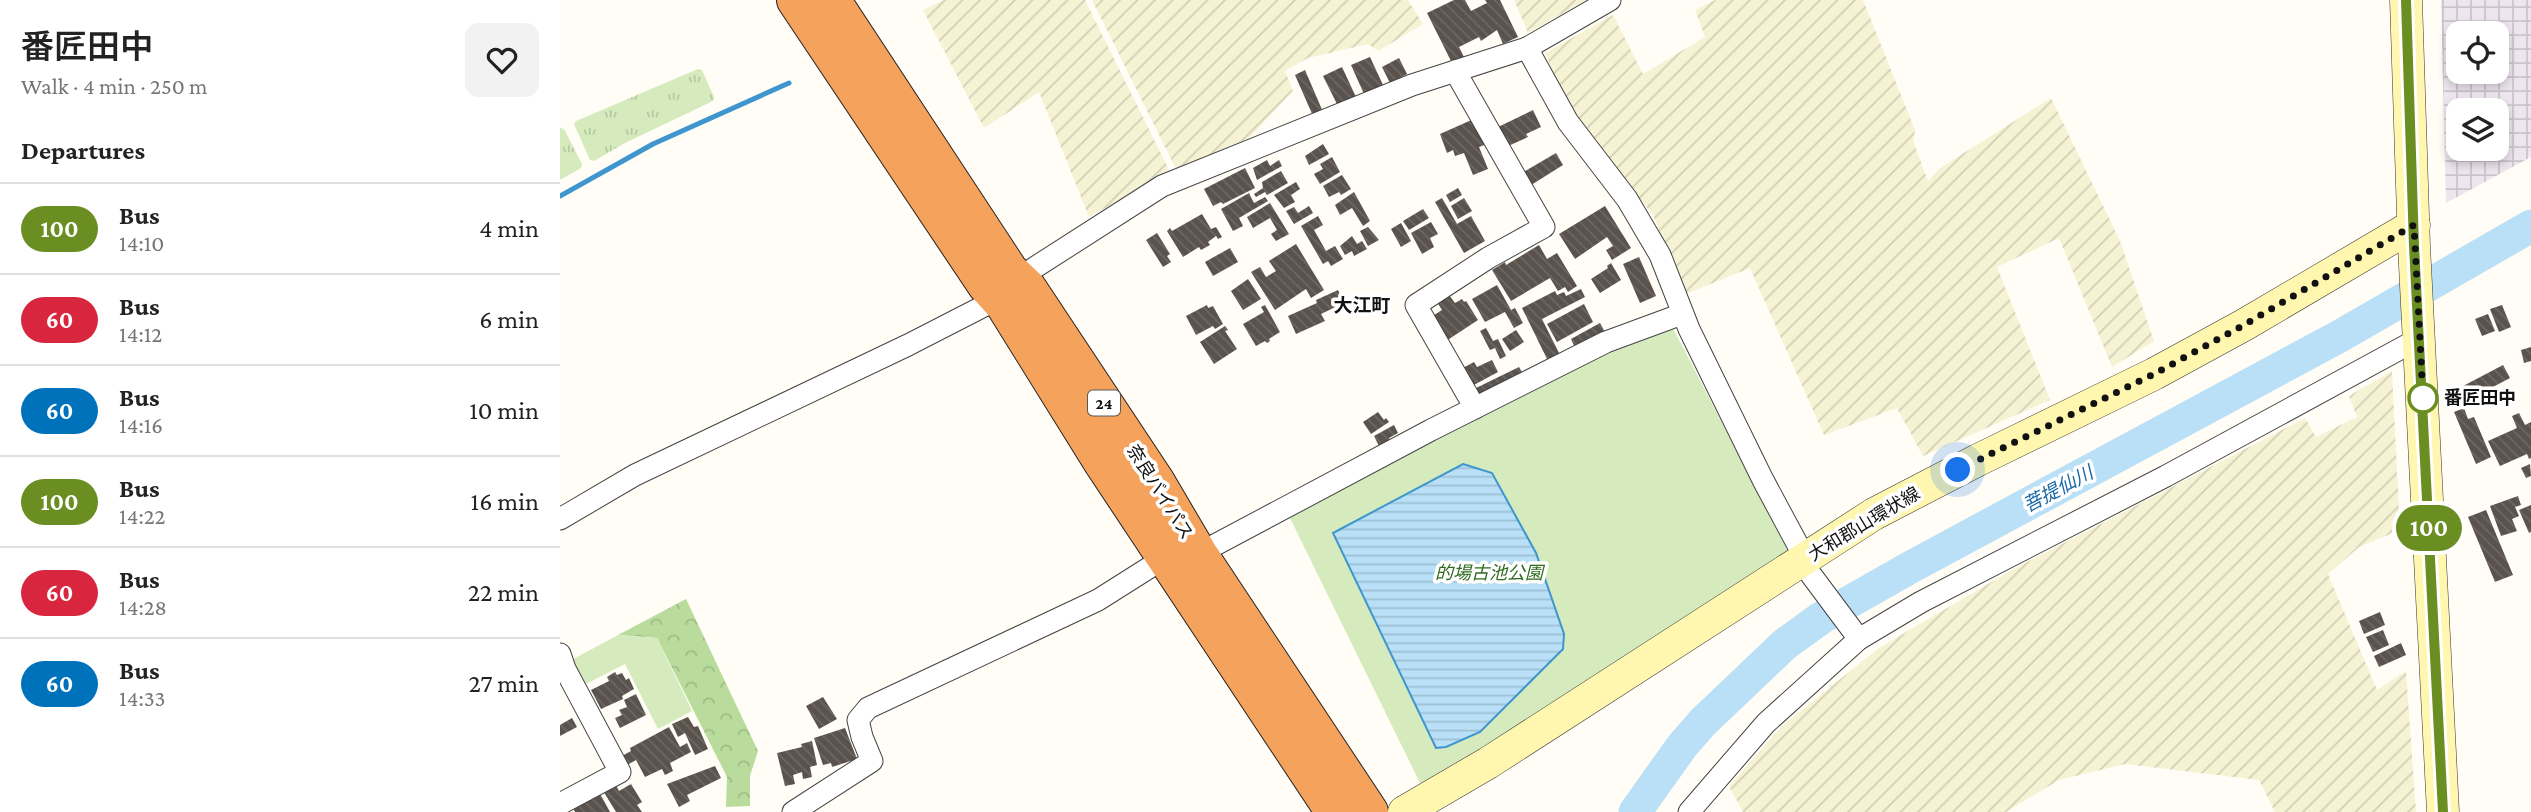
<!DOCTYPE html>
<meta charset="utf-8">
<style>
body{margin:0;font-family:"Crimson Pro","Noto Sans JP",serif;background:#f2f2f2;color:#222;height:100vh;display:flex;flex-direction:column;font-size:26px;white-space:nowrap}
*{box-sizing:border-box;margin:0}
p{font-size:23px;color:#767676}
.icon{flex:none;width:38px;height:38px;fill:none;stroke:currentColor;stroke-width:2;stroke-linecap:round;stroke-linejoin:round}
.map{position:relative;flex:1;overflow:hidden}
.side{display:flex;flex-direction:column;background:#fff;width:560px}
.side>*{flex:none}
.badge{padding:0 14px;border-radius:23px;font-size:24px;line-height:46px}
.tools{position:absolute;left:1886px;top:21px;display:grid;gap:14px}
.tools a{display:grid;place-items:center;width:63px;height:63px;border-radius:14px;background:#fff;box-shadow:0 4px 10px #0003;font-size:35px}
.you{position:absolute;width:35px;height:35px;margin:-18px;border:5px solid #fff;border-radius:50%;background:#1a73e8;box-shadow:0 0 0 10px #1a73e833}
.map>.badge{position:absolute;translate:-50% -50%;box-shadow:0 0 0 4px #fff}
h2{padding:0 21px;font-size:26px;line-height:63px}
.round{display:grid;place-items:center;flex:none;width:74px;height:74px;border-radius:14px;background:#f2f2f2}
.head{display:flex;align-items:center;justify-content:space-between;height:119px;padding:0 21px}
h1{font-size:33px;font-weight:600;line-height:52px}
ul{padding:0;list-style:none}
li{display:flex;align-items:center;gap:21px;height:91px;padding:0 21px;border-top:2px solid #e0e0e0}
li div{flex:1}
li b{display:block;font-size:26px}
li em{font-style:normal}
li .badge{min-width:77px;font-weight:700;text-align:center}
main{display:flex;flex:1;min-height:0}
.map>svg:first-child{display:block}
.industrial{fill:url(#industrial-grid);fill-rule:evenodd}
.farmland{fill:url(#farmland-furrows)}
.grass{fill:url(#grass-tufts)}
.forest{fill:url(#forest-crowns)}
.park{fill:#d5ebbd}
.water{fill:url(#water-rules);stroke:#3f96cf;stroke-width:2}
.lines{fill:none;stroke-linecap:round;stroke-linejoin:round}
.stream{stroke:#3f96cf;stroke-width:5}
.river{stroke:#b9e0f7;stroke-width:33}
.building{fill:url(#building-back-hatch)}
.street-casing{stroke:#444;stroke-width:23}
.secondary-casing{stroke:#333;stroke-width:33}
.highway-casing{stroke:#222;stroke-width:40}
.street{stroke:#fff;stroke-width:21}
.secondary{stroke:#fff6b0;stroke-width:32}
.highway{stroke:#f5a25d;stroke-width:38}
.line-casing{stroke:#fff;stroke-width:16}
.line{stroke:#6b8e23;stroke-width:10}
.walk{stroke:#111;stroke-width:7;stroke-dasharray:0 12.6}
.stop-dot{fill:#fff;stroke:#6b8e23;stroke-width:3.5}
.labels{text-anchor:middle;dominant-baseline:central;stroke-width:7;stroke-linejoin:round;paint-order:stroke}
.shield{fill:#fff;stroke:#585858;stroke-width:2}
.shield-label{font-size:16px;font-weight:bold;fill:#111}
.stop-label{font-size:18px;font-weight:bold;fill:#111;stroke:#fff;text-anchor:start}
.street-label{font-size:18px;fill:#111;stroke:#fff}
.park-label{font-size:18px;font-style:italic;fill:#2f6b1f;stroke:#fff}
.neighbourhood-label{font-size:19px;font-weight:bold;fill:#111;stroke:#fff}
.water-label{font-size:19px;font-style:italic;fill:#1768a6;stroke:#fff}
</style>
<main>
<section class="side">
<div class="head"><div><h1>番匠田中</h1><p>Walk · 4 min · 250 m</p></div><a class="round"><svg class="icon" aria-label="heart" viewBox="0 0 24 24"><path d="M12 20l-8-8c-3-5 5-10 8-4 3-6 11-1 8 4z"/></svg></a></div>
<h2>Departures</h2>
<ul>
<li><span class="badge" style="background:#6b8e23;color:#fff">100</span><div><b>Bus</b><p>14:10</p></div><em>4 min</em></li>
<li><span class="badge" style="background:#d7263d;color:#fff">60</span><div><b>Bus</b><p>14:12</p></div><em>6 min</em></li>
<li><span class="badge" style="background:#0072bc;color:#fff">60</span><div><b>Bus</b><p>14:16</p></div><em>10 min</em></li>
<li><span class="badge" style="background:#6b8e23;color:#fff">100</span><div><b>Bus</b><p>14:22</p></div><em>16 min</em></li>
<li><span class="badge" style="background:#d7263d;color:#fff">60</span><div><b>Bus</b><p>14:28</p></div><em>22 min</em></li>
<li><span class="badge" style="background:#0072bc;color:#fff">60</span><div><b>Bus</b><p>14:33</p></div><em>27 min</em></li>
</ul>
</section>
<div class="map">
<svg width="1971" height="812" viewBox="0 0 1971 812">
<defs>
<pattern id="industrial-grid" width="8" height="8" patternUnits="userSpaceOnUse" patternTransform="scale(1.75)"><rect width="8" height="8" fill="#eee6ef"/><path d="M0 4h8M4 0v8" fill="none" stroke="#cbc4cc"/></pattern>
<pattern id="farmland-furrows" width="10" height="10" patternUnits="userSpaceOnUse" patternTransform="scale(1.75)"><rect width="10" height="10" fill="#f6f3d4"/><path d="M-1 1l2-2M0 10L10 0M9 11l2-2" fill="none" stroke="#d2cfb5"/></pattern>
<pattern id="grass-tufts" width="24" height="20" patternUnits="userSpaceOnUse" patternTransform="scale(1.75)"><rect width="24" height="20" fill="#d5ebbd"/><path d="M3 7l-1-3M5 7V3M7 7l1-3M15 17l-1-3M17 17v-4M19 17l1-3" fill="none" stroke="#b6c8a1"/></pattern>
<pattern id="forest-crowns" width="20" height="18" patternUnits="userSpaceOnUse" patternTransform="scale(1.75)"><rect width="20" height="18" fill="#b9dc9c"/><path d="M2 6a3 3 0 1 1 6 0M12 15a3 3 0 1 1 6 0" fill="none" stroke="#9ebc85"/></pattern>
<pattern id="water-rules" width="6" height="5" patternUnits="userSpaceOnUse" patternTransform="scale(1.75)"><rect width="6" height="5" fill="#b9e0f7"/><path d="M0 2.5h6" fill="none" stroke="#9ebfd3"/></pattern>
<pattern id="building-back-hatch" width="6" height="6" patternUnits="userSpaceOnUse" patternTransform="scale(1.75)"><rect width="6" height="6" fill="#5a524d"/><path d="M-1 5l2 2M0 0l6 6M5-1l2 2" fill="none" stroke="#6d6662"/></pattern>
</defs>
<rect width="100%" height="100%" fill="#fffdf5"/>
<path class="industrial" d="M1881,0H1971V157L1886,203ZM1899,33H1937V72H1899ZM1899,110H1937V149H1899Z"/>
<g class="farmland">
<polygon points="384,0 525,0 610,172 529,217 479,92 424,128 363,10"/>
<polygon points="532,0 848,0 863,24 818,51 808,44 748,58 725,71 733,91 689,138 616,169"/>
<polygon points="954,0 1026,0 968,33"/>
<polygon points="1155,0 1303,0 1355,130 1353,141 1368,181 1380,168 1491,98 1560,241 1594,341 1552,367 1499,238 1437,267 1490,400 1363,456 1337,408 1264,435 1190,268 1126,294 1092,213 1016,124 985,53 1053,15 1083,74 1145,37 1135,10"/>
<polygon points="1832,371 1840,530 1799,547 1768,574 1817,690 1846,671 1856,812 1715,812 1699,780 1565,764 1499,780 1446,812 1183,812 1169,786 1222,726 1319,648 1450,571 1745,418 1756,437 1797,417 1789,396"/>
</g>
<g class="grass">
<polygon points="138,69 142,70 154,97 153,101 65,143 34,161 30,160 14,124 16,121"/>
<polygon points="0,128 4,129 22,164 21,168 0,180"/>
</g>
<polygon class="forest" points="126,599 198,751 190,776 190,806 166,807 167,777 97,638 58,635"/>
<g class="park">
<polygon points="1113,328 1228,551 923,756 860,783 728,514 1051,346"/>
<polygon points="58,635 97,638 132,711 98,729 65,664 18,688 6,663"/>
</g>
<polygon class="water" points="903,464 932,473 976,553 1004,634 1003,649 920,732 886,747 876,748 773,533"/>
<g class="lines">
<polyline class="stream" points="0,196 93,144 229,83"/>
<polyline class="river" points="1075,812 1122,746 1143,722 1225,644 1261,618 1351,567 1780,336 1971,226"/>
</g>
<g class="building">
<polygon points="894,0 905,0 911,11 927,3 925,0 940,0 958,37 943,44 937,30 921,41 919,37 899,47 904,57 892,63 867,13"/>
<polygon points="810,57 823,85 804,94 791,65"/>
<polygon points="839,58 847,74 830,83 822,67"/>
<polygon points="782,67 796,97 778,106 763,76"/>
<polygon points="745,70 763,112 753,116 735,75"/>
<polygon points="973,110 981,127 966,134 968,137 946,147 936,128"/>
<polygon points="916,118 927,144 919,147 928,169 913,175 904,153 895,156 893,150 887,153 880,134"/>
<polygon points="763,144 769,154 749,165 745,156"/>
<polygon points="996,153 1003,165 968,187 960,174"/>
<polygon points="772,157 780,172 760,184 754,174 763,169 760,164"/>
<polygon points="707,160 710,166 719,160 722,166 697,180 693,168"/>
<polygon points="685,168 695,188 663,204 661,202 653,206 644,189"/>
<polygon points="721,171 728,183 707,195 705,192 696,197 694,194 703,188 702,182"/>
<polygon points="782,175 791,189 781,195 779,192 769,197 763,186"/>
<polygon points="736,182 740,189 731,195 735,202 724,208 714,195"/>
<polygon points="898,188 902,195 890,202 886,195"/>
<polygon points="794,192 810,221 803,226 792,208 780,215 775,205"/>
<polygon points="689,193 694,203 705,197 708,201 679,218 683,226 673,231 661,209"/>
<polygon points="882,198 897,224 911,216 925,241 904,253 875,202"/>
<polygon points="904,198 912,211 898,219 891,206"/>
<polygon points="710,203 729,234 716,241 711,234 717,230 710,218 693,228 687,217"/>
<polygon points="749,206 753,213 734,224 726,211 734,207 738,213"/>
<polygon points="1045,206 1071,248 1052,260 1046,250 1053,246 1047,237 1015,259 999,234"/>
<polygon points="863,209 869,218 849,230 843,221"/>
<polygon points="642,214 651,229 656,227 662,237 658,239 656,236 648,242 650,245 641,250 639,247 623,257 607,231 610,228 612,231"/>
<polygon points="758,216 763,225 754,230 766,251 775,246 783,259 771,266 768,261 763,264 741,226"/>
<polygon points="871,222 878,234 870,238 874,247 862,254 851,233"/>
<polygon points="841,223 851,241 841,247 831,229"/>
<polygon points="808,227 819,240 808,246 800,231"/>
<polygon points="597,233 610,254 607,256 611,262 603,267 586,240"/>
<polygon points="792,236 797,244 802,241 807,249 794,256 792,251 785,255 780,246"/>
<polygon points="736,244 764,290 751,298 746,289 715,310 691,272 700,267 706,277 716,271 709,261"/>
<polygon points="979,245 987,259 997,253 1017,286 1008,292 1005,287 998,291 990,278 951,301 932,270 945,262 946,265"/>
<polygon points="670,248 678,262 653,276 645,262"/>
<polygon points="1079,257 1096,296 1080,303 1063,264"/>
<polygon points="1051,263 1061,280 1040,293 1031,279 1048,268 1047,266"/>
<polygon points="688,279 701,299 683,310 671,291"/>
<polygon points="937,285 951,310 955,308 963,323 954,328 945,312 925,322 912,299"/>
<polygon points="1021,289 1025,297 982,319 1001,357 989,363 962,308 995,291 997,295 1004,292 1006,296"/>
<polygon points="778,290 784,303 761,314 765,321 736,334 728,316 757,303 756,300"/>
<polygon points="889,295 895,303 902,299 904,302 906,301 918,320 886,341 871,317 882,310 877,302"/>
<polygon points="1024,304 1033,322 997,342 987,324"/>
<polygon points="647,305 648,308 653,306 663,324 655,329 653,326 636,335 626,316"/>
<polygon points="705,305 720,332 709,339 710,341 707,343 705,341 696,346 683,324 704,312 701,307"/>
<polygon points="1942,305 1951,327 1939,332 1930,309"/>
<polygon points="1928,314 1935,331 1922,336 1915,319"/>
<polygon points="1040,323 1046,334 1016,350 1011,339"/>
<polygon points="665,326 668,330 665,331 677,349 654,364 640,342"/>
<polygon points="926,328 933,341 938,339 946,356 940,359 935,348 930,350 920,331"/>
<polygon points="956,330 964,342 950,351 942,339"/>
<polygon points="1971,347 1971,361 1964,363 1961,350"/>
<polygon points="932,360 938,372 912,386 903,368 914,362 917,367"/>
<polygon points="1943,365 1950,378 1895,407 1888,394"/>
<polygon points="959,367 964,376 918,399 914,389"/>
<polygon points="1904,408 1908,419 1914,417 1931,457 1916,464 1894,412"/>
<polygon points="818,412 824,420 826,418 829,422 811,434 803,422"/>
<polygon points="1959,413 1965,425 1971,422 1971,458 1969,459 1967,454 1940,466 1928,441 1957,428 1952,416"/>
<polygon points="834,425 838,433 829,438 832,444 821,450 814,436"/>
<polygon points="1970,464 1971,476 1966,478 1961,468"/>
<polygon points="1958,496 1961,505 1955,507 1959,516 1952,519 1957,531 1941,536 1930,506"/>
<polygon points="1971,505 1971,532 1969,533 1959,510"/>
<polygon points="1926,510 1953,575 1935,582 1908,517"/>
<polygon points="1820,612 1825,625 1804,634 1799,621"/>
<polygon points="1823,630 1829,645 1813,652 1806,637"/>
<polygon points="1841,643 1846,655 1819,667 1814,656"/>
<polygon points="55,672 57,675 62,673 66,680 69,678 74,689 62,696 63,699 41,709 31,690 49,681 47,677"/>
<polygon points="76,694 86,715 60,728 55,718 62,715 59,710 67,707 64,700"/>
<polygon points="263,697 277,719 259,729 246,706"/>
<polygon points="128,717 134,727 138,726 148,749 135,755 125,733 118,737 112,724"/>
<polygon points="12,718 17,727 0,736 0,725"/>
<polygon points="109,727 120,747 127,743 131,752 110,763 113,771 105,775 102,769 85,777 76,760 62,768 60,757 71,751 70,748"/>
<polygon points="285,728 297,759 272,767 271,763 263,765 254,738"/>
<polygon points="252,741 257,765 250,767 252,777 243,779 242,772 233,775 235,784 225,786 217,753 242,747 241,744"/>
<polygon points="155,766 161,778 127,795 130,801 119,807 107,784"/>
<polygon points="54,782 59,791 71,784 82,802 77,805 82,812 56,812 42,789"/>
<polygon points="38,790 50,812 15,812 12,806"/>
</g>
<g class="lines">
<defs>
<g id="street">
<polyline points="967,48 1008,122 1067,199 1100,255 1129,329 1203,480 1240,549 1249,572 1299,639"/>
<polyline points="895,71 984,227 928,258 856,305 915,408"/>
<polyline points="0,519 75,475 348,345 424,306 474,268 602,186 852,85 967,48 1050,0"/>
<polyline points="638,554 871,430 1046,342 1122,314"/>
<polyline points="0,654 5,669 60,772 0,804"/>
<polyline points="233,812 312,761 302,737 298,720 308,708 538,600 606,557"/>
<polyline points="1129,812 1206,723 1299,639 1361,602 1606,476 1860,338"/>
</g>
<g id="secondary">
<polyline points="1846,0 1854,246 1883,812"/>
<polyline points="844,812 928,763 1314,514 1418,460 1594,374 1684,325 1854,225"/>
</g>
<g id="highway">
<polyline points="236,0 426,284 445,305 542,461 775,812"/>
<polyline points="271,0 449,271 467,288 595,481 638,554 809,812"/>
</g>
</defs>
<use href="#street" class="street-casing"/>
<use href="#secondary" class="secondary-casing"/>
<use href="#highway" class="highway-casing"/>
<use href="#street" class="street"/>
<use href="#secondary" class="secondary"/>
<use href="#highway" class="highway"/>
</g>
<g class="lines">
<defs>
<polyline id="line" points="1846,0 1854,246 1883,812"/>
</defs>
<use href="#line" class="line-casing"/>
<use href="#line" class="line"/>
<polyline class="walk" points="1398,470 1594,374 1684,325 1854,225 1863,398"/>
</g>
<circle class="stop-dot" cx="1863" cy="398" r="14"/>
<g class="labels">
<rect class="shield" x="528" y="390.5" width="32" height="25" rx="5"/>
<g class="shield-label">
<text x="544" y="403">24</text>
</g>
<g class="stop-label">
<text x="1884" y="398">番匠田中</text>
</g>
<g class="street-label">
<text transform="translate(600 492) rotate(58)">奈良バイパス</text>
<text transform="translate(1304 524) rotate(-31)">大和郡山環状線</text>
</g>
<g class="park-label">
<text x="929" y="573">的場古池公園</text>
</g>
<g class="neighbourhood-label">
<text x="802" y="305">大江町</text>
</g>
<g class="water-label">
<text transform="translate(1498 489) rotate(-28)">菩提仙川</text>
</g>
</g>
</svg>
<div class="tools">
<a><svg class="icon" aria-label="locate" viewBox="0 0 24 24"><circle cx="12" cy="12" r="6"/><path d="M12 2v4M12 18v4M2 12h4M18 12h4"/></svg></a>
<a><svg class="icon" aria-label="layers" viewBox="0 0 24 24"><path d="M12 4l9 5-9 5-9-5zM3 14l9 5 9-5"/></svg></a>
</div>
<div class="you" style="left:1398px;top:470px"></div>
<b class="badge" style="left:1869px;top:528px;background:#6b8e23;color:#fff">100</b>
</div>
</main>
